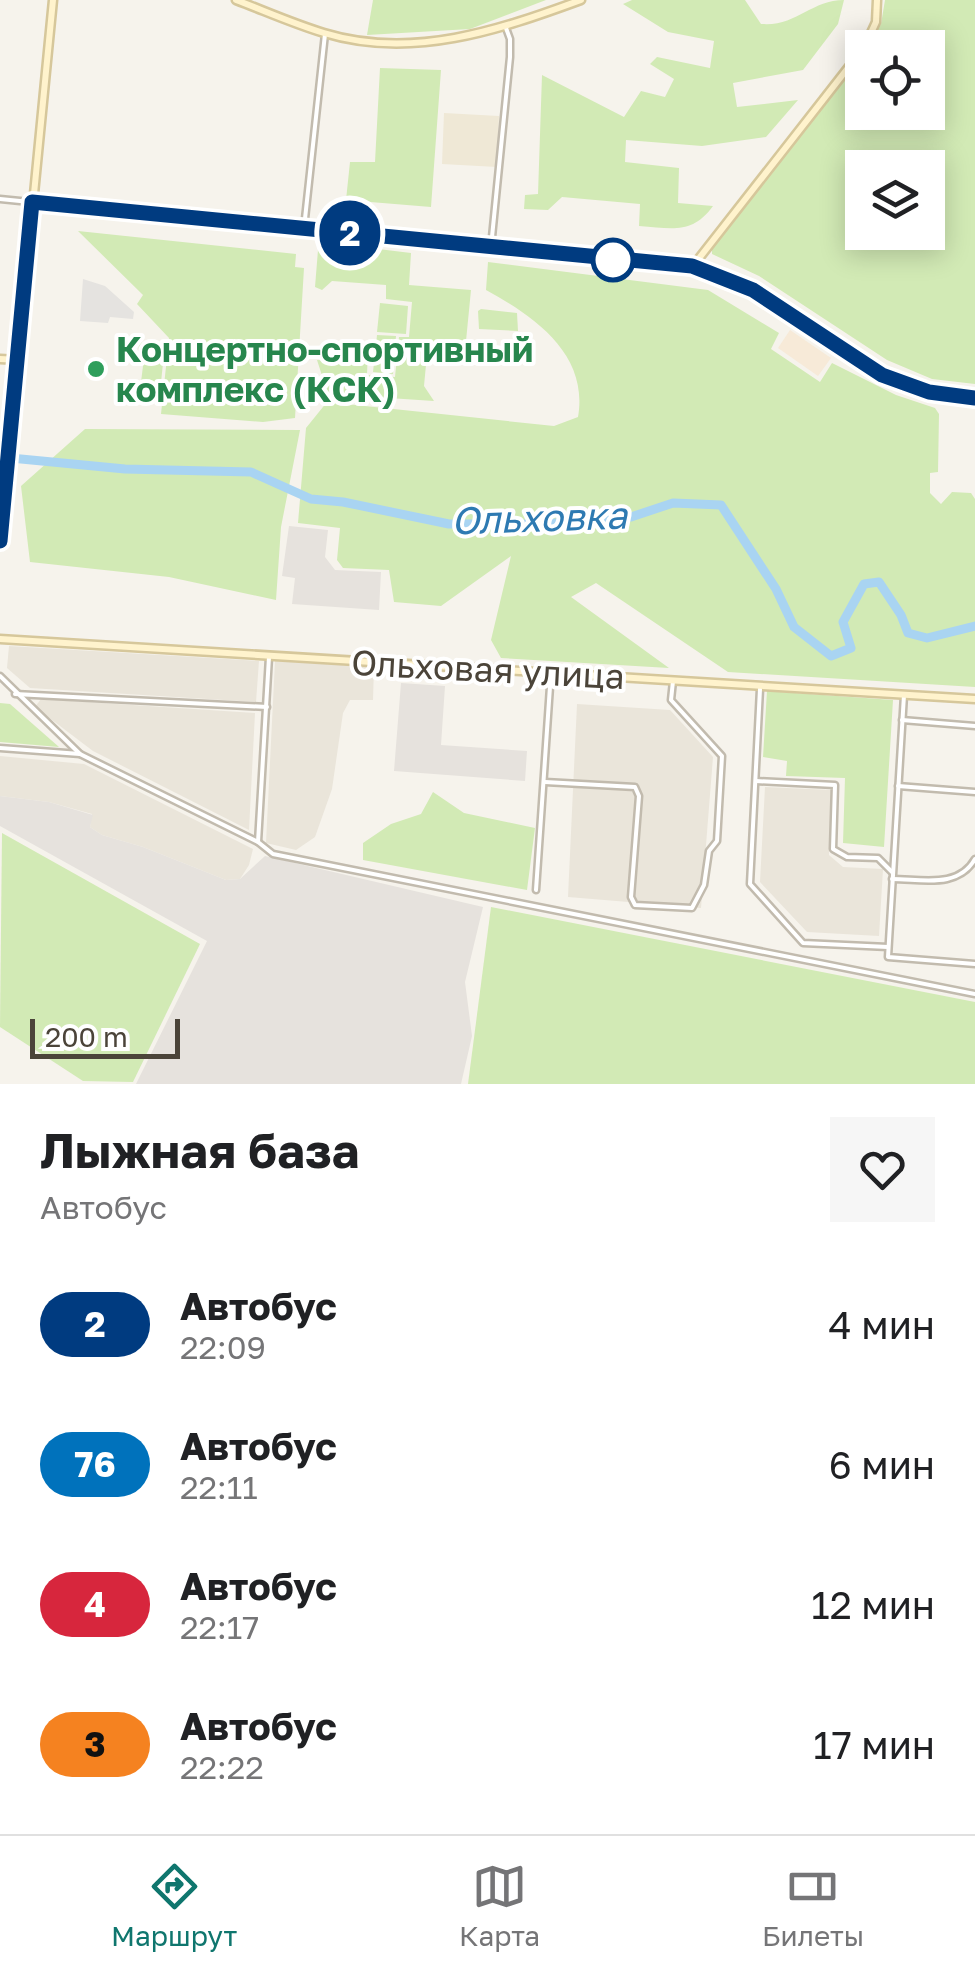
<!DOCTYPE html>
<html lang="ru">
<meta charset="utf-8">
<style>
body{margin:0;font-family:"Golos Text",sans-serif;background:#f6f6f6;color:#202124;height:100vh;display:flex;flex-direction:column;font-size:38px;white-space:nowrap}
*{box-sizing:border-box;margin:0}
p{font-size:32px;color:#757577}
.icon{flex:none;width:55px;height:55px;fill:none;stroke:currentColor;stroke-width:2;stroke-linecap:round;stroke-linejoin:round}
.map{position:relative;height:1084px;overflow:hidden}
.sheet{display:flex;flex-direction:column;background:#fff;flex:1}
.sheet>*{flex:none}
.badge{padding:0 20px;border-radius:32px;font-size:35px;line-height:65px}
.tools{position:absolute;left:845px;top:30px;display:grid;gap:20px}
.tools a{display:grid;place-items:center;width:100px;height:100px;border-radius:0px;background:#fff;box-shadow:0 5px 25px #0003;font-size:50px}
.scale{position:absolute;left:30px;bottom:25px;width:150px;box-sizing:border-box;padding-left:10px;border:5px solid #4b4439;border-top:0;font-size:28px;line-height:35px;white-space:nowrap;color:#4b4439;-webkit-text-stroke:8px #fff;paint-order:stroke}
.map>.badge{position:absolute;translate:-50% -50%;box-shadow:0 0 0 5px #fff}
.round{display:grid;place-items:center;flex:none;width:105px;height:105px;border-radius:0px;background:#f6f6f6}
.overview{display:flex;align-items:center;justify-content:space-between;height:170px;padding:0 40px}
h1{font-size:48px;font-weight:700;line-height:75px}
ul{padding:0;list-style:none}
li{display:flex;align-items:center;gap:30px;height:140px;padding:0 40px}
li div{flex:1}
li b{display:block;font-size:38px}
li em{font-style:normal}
li .badge{min-width:110px;font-weight:700;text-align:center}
.menu{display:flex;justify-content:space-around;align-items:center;height:140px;border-top:2px solid #e0e0e0;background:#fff;font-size:28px;color:#757577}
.menu a{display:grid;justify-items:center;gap:5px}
.menu .active{color:#0f766e}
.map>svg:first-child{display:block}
.residential{fill:#eae5da}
.commercial{fill:#f7ead8}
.industrial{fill:#e6e2dd}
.education{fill:#efe8d6}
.green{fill:#d2eab5;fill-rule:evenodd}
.parking{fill:#e5e3e0}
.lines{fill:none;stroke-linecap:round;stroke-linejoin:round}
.river{stroke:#a9d4f2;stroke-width:9}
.street-casing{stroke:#c2bbae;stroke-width:9}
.secondary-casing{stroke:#d6c79b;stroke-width:11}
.street{stroke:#fff;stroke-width:4}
.secondary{stroke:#fff3cd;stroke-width:6}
.line-casing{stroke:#fff;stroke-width:22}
.line{stroke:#003b80;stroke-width:15}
.stop-dot{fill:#fff;stroke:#003b80;stroke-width:5}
.leisure-dot{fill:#2e9e5b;stroke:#fff;stroke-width:4}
.labels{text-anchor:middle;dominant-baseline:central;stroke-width:8;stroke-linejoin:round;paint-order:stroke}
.leisure-label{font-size:35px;font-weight:bold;fill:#27864d;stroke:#fff;text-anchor:start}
.street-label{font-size:35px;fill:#4b4439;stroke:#fff}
.water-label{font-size:38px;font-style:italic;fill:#2e7ab2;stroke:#fff}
</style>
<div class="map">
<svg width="975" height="1084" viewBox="0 0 975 1084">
<rect width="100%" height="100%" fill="#f6f3ec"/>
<g class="residential">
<polygon points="9,646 259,661 256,702 30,688 7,668"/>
<polygon points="275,661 374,667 373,700 350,700 343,713 332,789 315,837 296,850 266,843"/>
<polygon points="41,699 255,713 249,830 93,751 35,707"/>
<polygon points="577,704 670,710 713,757 701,908 568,897"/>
<polygon points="0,756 84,764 253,849 249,865 240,879 226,880 143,847 102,835 90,827 92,814 49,802 0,796"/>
<polygon points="765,787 831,790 829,855 843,867 883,869 879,936 807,932 760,882"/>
</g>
<polygon class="commercial" points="790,330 831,358 818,376 778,348"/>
<g class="industrial">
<polygon points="289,526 328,530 325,557 335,570 381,572 379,610 292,604 295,578 282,576"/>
<polygon points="401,683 445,686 441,745 527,751 525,781 394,771"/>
<polygon points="0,796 49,802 93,815 90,827 102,835 143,847 226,880 240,879 265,856 483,907 465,982 472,1036 461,1084 136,1084 207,941 0,826"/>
</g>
<polygon class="education" points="444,113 499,116 497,167 442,164"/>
<g class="green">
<polygon points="373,0 546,0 470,29 367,35"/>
<path d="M632,0H745L761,24C796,27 811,0 844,0L838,24L803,70L733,83L737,107L798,100L766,137L702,146L626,140L625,162L679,168L678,203L713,206C692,235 672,228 639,226L640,204L562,197L548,210L524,209L525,195L538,194L542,75L624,117L641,91L665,97L674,79L650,64L657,57L710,68L714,41L668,32L623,4Z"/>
<path d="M885,0H975V384L932,379L887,360L759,276L712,254V248L862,58V112H928V48L869,47L881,24ZM862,168H928V232H862Z"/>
<polygon points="380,68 441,70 431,207 346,200 350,162 375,162"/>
<polygon points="78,231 296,254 295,267 304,268 295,418 263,422 161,414 169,338 137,304 143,295"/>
<polygon points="329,243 411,253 409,285 471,290 466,341 446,340 427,354 424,386 434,401 328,394 317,360 340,361 351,347 368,347 367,375 395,377 399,337 409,337 412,302 386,299 386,285 332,281 322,290 315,287 318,250"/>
<path d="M488,262L708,290L779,333L771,349L820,382L832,363L896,395L935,408L939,414L938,472L930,473V493L941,504L952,492L971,493L975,499V687L728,672L596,583L571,597L669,668L501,658L491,640L511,556L441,606L394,602L389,570L343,568L337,560L340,528L298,523L306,428L327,402L554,426L578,417C589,354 534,316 486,290Z"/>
<polygon points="380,303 408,306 406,334 377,332"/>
<polygon points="481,309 517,313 518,331 479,329 478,311"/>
<polygon points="377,335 396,336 393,374 373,372"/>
<polygon points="139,342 165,344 160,392 140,390 144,358 138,357"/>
<polygon points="85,429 300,430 281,527 276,600 169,577 30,562 21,486"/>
<polygon points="767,691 893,700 884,847 843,843 845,778 786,776 787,761 763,757"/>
<polygon points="0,703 10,704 59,747 0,742"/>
<polygon points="433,792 464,813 535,828 527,890 363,860 363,843 391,824 421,814"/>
<polygon points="2,833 200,944 133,1082 83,1081 0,1027"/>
<polygon points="491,907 975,1002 975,1084 468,1084"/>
</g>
<polygon class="parking" points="83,279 105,286 134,312 133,319 110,317 108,323 80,321"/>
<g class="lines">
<polyline class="river" points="0,457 125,469 251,472 311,499 343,502 449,524 544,524 631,517 673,503 721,505 776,589 794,627 831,656 851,648 843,622 864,584 879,582 901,615 908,633 927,638 975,626"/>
<defs>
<g id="street">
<polyline points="0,199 30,202"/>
<polyline points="304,228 325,34"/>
<polyline points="491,247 510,57 510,39 506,28"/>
<polyline points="0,676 80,754 258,842 273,854 975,994"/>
<polyline points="760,689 750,884 803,943 888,947"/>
<polyline points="15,694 267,707"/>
<polyline points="904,695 888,957 975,964"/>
<polyline points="902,720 975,726"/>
<polyline points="0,748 80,754"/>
<polyline points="756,781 835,785 833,849 847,857 878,858 892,872"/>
<polyline points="545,782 635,787 639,796 631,897 635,905 692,908 704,885 709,851 717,841 722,756 671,700 673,681"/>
<polyline points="898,786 975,792"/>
<polyline points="258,842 269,657"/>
<path d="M892,879C922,879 958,889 975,859"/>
<polyline points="536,890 551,672"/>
</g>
<g id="secondary">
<path d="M236,0C265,11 294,24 324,33C412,60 499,30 581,0"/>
<polyline points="864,48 876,22 877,0"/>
<polyline points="32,202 693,266 753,290 881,375 929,392 975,398"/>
<polyline points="693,266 862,50"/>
<polyline points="0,359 19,360"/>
<polyline points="0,541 53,0"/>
<polyline points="0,639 975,699"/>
</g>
</defs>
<use href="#street" class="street-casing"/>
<use href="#secondary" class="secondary-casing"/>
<use href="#street" class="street"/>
<use href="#secondary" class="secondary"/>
</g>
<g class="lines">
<defs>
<polyline id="line" points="0,541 32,202 692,266 753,290 882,375 929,392 975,398"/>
</defs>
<use href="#line" class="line-casing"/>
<use href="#line" class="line"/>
</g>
<circle class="stop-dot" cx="613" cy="260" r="20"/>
<circle class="leisure-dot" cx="96" cy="369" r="10"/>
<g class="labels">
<g class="leisure-label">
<text x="116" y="349">Концертно-спортивный<tspan x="116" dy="40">комплекс (КСК)</tspan></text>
</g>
<g class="street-label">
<text transform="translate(488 669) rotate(3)">Ольховая улица</text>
</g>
<g class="water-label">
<text transform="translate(539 517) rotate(-2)">Ольховка</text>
</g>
</g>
</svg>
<div class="tools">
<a><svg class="icon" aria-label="locate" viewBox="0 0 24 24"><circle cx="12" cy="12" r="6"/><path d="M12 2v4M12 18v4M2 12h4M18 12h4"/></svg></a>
<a><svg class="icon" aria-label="layers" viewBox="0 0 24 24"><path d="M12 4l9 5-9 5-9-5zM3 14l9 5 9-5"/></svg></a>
</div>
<div class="scale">200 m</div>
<b class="badge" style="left:350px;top:233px;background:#003b80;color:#fff">2</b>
</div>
<section class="sheet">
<div class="overview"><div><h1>Лыжная база</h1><p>Автобус</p></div><a class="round"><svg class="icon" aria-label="heart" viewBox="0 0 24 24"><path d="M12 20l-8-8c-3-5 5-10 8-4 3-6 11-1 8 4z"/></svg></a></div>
<ul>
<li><span class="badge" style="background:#003b80;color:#fff">2</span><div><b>Автобус</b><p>22:09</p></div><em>4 мин</em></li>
<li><span class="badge" style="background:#0072bc;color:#fff">76</span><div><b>Автобус</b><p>22:11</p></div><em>6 мин</em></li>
<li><span class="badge" style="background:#d7263d;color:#fff">4</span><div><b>Автобус</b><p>22:17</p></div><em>12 мин</em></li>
<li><span class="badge" style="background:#f58220;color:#111">3</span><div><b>Автобус</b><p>22:22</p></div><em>17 мин</em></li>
</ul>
</section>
<nav class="menu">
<a class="active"><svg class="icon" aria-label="directions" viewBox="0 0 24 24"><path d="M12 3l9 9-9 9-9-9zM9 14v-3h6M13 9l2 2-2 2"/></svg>Маршрут</a>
<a><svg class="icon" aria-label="map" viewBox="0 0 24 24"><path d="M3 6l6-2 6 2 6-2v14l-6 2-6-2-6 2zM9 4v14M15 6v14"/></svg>Карта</a>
<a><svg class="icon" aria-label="tickets" viewBox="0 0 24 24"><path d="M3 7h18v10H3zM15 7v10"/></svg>Билеты</a>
</nav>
